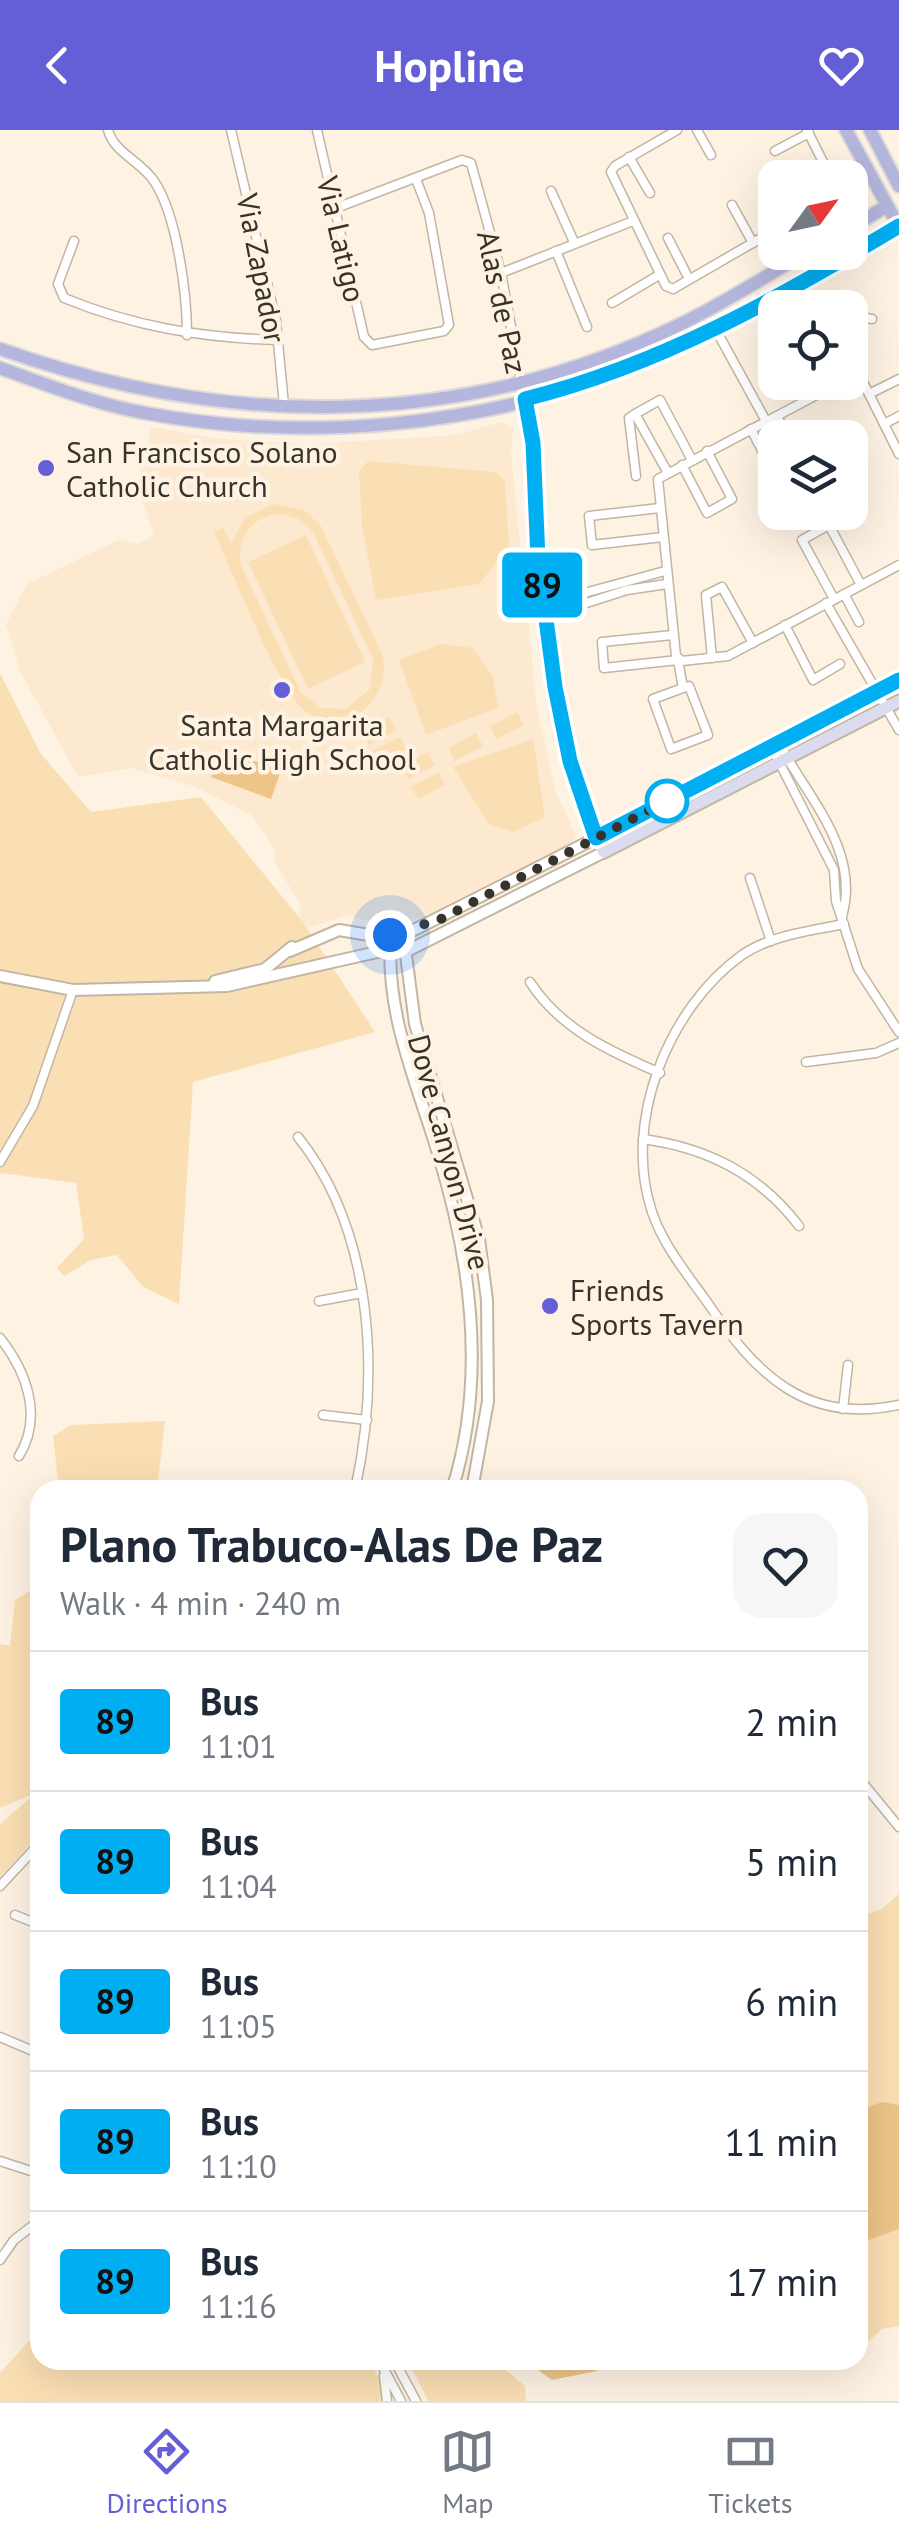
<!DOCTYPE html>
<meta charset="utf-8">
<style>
body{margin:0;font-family:"PT Sans",sans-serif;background:#f6f6f7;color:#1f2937;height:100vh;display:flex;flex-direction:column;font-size:38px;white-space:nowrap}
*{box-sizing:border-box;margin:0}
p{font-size:32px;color:#747a83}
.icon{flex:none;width:55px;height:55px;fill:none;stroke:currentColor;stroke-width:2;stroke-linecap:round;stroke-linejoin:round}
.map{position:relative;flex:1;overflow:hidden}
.side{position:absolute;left:30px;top:1350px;width:838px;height:890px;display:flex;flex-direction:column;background:#fff;border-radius:30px;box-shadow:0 10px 40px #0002}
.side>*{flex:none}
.badge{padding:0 20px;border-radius:8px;font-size:35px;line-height:65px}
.needle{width:65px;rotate:57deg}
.tools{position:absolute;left:758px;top:30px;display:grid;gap:20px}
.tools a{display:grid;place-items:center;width:110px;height:110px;border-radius:20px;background:#fff;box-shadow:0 10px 40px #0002;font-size:50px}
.you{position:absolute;width:50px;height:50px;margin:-25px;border:8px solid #fff;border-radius:50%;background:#1a73e8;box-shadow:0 0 0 15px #1a73e833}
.map>.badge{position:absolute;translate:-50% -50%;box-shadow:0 0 0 5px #fff}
.round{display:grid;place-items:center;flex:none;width:105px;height:105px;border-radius:30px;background:#f6f6f7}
.overview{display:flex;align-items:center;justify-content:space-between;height:170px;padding:0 30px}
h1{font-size:48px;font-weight:700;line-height:75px}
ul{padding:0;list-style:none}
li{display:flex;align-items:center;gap:30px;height:140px;padding:0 30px;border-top:2px solid #e0e1e3}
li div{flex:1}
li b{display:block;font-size:38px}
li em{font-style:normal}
li .badge{min-width:110px;font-weight:700;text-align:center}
header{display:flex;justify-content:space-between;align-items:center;height:130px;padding:0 30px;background:#645ed7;color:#fff;font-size:45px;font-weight:700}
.menu{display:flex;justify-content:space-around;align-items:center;height:140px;border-top:2px solid #e0e1e3;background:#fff;font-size:28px;color:#747a83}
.menu a{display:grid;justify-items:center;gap:5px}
.menu .on{color:#645ed7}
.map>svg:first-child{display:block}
.built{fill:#fce9cf}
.green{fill:#fbdfb4;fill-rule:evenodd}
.water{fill:#edc589}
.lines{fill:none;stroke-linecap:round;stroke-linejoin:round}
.minor-casing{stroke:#c2b5a2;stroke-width:11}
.tertiary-casing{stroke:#c2b5a2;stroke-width:14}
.secondary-casing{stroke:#c2b5a2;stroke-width:15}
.primary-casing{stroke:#dbdad9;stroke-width:16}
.minor{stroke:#fff;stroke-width:8}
.tertiary{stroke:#fff;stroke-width:10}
.secondary{stroke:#dadbee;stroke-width:11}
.primary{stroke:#b5b6dd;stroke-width:12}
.line-casing{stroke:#fff;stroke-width:22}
.line{stroke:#00aff2;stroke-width:15}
.walk{stroke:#37322a;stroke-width:10;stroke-dasharray:0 18}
.poi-dot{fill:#645ed7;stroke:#fef3e3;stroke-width:4}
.stop-dot{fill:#fff;stroke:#00aff2;stroke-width:5}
.labels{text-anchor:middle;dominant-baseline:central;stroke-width:9;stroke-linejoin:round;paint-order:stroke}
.street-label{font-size:30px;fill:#37322a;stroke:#fef3e3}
.poi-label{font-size:30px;fill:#37322a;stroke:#fef3e3;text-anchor:start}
</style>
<header><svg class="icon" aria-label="back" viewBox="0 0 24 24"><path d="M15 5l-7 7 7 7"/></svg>Hopline<svg class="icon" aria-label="heart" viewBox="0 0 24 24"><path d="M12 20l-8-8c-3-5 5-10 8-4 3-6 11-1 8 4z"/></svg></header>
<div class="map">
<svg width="899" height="2271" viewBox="0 0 899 2271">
<rect width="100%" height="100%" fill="#fef3e3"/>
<polygon class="built" points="502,292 513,299 511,324 537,579 556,662 576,706 571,714 462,772 420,788 377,793 347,785 305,799 298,793 301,775 276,735 273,716 253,686 193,656 132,638 78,647 20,541 6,494 27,454 121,409 139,414 154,405 137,356 151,297 219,309 312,314 455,305"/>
<g class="green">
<polygon points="368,331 496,342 505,352 509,417 479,454 376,470 362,397 359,342"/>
<path d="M273,374L304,380L321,396L383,526C392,570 346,609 305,581C279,562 231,438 214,402L223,398L231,413L245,388ZM281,384L299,389L313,402L373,529L370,559L346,579L321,578L301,563L241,435C236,407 252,386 281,384Z"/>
<polygon points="306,405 365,532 308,559 248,432"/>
<polygon points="440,514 473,518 493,547 498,578 426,605 399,530"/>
<polygon points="0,543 41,624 91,682 201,667 303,792 375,902 193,952 179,1174 143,1157 117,1125 91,1130 64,1146 57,1138 84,1109 76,1053 0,1043"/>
<polygon points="517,582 524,595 496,609 490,596"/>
<polygon points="390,587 396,600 369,615 362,602"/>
<polygon points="476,603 483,616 455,631 448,618"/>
<polygon points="400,607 407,620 379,634 372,621"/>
<polygon points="533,609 545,687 513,702 489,694 453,637"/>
<polygon points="428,622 435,635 408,649 401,636"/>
<polygon points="439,642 445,655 418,669 411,657"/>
<polygon points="165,1291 157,1360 59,1360 53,1306 71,1295"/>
<polygon points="40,1454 40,1704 0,1747 0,1694 36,1663 0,1678 0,1514 10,1516 15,1470"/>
<polygon points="899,1764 899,2196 882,2199 858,2221 858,1788 883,1778"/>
<polygon points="40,2199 40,2230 370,2230 389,2271 0,2271 0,2243"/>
<polygon points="408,2230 494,2230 525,2256 526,2271 428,2271"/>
</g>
<g class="water">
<polygon points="221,618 274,638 277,633 283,635 271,669 211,647"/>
<polygon points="882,1972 899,1975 899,2099 858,2114 858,1981"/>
<polygon points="524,2230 606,2230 597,2241 552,2250"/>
</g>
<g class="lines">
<defs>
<g id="minor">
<path d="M108,0C114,23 141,31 154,51C177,85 187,164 187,205"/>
<polyline points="231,0 276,191 284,275"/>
<polyline points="317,0 364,207 372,215 444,201 449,195 429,83 416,49"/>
<polyline points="677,0 615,36 611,42 666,156 673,159 775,100"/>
<polyline points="697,0 711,25"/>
<polyline points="807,0 831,48"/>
<polyline points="775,21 809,3"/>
<polyline points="629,27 650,63"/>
<polyline points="797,40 801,48"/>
<polyline points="551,61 574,112"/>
<polyline points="732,75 753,113"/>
<polyline points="336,78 462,30 471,33 501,143 521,251"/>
<polyline points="668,108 689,149"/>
<path d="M74,111L58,154L64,168C135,197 203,208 278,210"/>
<polyline points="556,121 587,197"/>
<polyline points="501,143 633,91"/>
<polyline points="612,173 659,145"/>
<polyline points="850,185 872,189"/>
<polyline points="716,200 766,291"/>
<polyline points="850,248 860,246 899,324"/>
<polyline points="841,252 658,349 676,526 682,531 728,526 899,435"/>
<polyline points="869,264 899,249"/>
<polyline points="635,284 629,288 636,346"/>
<polyline points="777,286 788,308"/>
<polyline points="884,294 899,286"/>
<polyline points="751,299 775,346"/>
<polyline points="682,335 707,383 732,369 707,321"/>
<polyline points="668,343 635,284 660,270 692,330"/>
<polyline points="660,378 589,386 592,415 663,407"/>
<polyline points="844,464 859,492"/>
<polyline points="834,469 802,410 829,395 861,455"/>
<polyline points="826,473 899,600"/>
<polyline points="544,474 665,441"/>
<polyline points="546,486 627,460 667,454"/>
<polyline points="785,495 813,550 840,534"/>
<polyline points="673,505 602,512 604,538 678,530 683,558 689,556 708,605 671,619 653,569 683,558"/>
<polyline points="712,528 706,465 722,457 753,513"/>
<path d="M779,614C808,667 861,722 842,786"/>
<polyline points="772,618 834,740 836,771 858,839 899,902"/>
<polyline points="750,748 771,811"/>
<path d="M844,794C810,801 771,805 742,825C668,878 622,993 652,1082C663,1115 687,1144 707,1172C756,1244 805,1295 899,1275"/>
<path d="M530,852C560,899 611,922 660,943"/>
<polyline points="806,932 876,923 899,913"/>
<path d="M298,1007C374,1102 380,1246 355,1360"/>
<path d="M643,1009C708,1018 759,1044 799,1096"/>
<polyline points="0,1032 33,976 73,860"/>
<polyline points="319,1171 362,1163"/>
<path d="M0,1208C27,1242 43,1287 19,1326"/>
<polyline points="843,1279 848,1235"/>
<polyline points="323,1285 367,1290"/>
<polyline points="858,1647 899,1697"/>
<polyline points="0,1756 40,1713"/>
<polyline points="15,1785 40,1795"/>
<polyline points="0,1907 40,1924"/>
<polyline points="0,2031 40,2044"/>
<polyline points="0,2130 14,2110 40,2090"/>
<polyline points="379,2230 401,2271"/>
<polyline points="394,2230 416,2271"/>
<polyline points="384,2246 387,2271"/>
</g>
<g id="tertiary">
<polyline points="403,802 415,894 479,1109 487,1170 488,1271 472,1360"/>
<path d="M391,805C385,882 415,948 437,1020C471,1129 487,1250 452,1360"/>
<polyline points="290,821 339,800 375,806 414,800 596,708"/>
<polyline points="0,846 73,860 227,856 377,822 407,821 604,722"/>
<polyline points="215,851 265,839 292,817"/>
</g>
<g id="secondary">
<path d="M521,251C535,309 535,366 538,426C543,517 559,642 604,722L899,571"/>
<polyline points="596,708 899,550"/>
</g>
<g id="primary">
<polyline points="846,0 899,97"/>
<polyline points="870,0 899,56"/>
<polyline points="850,98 887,76"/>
<path d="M0,219C226,299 462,301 681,194C724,173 765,147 807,122"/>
<path d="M0,238C47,255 95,274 145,283C305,313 479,297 631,238C725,202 812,147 899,96"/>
</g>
</defs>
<use href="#minor" class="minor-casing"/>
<use href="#tertiary" class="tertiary-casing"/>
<use href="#secondary" class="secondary-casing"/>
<use href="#primary" class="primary-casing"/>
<use href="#minor" class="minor"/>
<use href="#tertiary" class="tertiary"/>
<use href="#secondary" class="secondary"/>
<use href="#primary" class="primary"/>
</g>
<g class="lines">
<defs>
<path id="line" d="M899,96C779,168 661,235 525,269L533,313L538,429L555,557L570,631L596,708L899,550"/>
</defs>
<use href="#line" class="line-casing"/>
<use href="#line" class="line"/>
<polyline class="walk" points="390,805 441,789 667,671"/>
</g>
<g class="poi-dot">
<circle cx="46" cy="338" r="10"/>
<circle cx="282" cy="560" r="10"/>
<circle cx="550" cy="1176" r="10"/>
</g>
<circle class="stop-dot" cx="667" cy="671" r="20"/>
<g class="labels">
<g class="street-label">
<text transform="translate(342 109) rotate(77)">Via Latigo</text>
<text transform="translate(262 138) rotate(79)">Via Zapador</text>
<text transform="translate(503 172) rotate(78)">Alas de Paz</text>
<text transform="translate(450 1022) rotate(75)">Dove Canyon Drive</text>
</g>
<g class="poi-label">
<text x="66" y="321">San Francisco Solano<tspan x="66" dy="34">Catholic Church</tspan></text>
<text x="282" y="594" text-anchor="middle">Santa Margarita<tspan x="282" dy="34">Catholic High School</tspan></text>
<text x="570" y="1159">Friends<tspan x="570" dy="34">Sports Tavern</tspan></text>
</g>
</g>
</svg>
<div class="tools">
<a><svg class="needle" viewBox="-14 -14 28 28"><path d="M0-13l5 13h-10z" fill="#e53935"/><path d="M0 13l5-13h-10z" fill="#747a83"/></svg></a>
<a><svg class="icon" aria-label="locate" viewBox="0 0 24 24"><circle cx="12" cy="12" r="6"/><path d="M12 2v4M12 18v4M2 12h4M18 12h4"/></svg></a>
<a><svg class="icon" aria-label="layers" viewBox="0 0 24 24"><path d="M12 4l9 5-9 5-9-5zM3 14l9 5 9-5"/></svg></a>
</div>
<div class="you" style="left:390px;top:805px"></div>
<b class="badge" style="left:542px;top:455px;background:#00aff2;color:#111">89</b>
<section class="side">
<div class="overview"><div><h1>Plano Trabuco-Alas De Paz</h1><p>Walk · 4 min · 240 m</p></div><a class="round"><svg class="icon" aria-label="heart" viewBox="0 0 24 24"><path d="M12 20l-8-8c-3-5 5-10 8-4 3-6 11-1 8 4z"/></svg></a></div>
<ul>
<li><span class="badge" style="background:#00aff2;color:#111">89</span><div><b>Bus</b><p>11:01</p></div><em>2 min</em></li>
<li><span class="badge" style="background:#00aff2;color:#111">89</span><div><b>Bus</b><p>11:04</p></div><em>5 min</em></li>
<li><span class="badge" style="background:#00aff2;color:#111">89</span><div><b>Bus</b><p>11:05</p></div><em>6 min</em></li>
<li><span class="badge" style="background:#00aff2;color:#111">89</span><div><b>Bus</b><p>11:10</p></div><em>11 min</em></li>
<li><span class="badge" style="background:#00aff2;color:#111">89</span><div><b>Bus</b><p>11:16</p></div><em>17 min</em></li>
</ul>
</section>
</div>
<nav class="menu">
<a class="on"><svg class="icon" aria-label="directions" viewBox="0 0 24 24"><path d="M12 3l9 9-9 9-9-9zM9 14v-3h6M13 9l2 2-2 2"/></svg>Directions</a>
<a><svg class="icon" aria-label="map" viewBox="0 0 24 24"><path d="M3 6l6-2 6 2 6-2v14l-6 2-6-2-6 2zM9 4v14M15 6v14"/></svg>Map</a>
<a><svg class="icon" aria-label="tickets" viewBox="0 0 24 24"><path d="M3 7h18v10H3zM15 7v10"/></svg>Tickets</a>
</nav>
